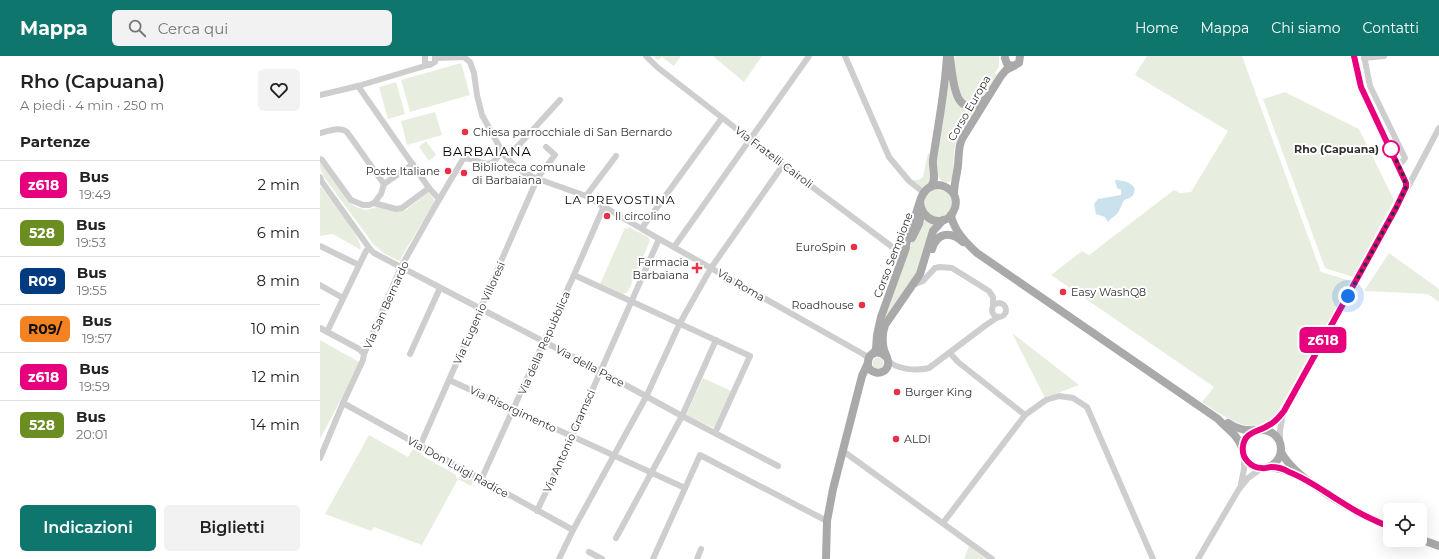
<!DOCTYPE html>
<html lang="it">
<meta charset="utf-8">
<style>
body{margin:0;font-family:Montserrat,sans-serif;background:#f2f2f2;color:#222;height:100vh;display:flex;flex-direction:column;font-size:15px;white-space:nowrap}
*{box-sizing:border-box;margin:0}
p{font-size:13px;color:#767676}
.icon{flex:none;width:22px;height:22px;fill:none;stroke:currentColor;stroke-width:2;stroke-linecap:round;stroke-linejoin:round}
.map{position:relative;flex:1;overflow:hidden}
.drawer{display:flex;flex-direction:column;background:#fff;width:320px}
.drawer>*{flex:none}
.badge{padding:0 8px;border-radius:6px;font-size:14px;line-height:26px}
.buttons{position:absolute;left:1063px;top:447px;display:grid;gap:8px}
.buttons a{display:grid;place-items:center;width:44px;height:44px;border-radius:6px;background:#fff;box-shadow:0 4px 16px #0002;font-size:20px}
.you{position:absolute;width:20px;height:20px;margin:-10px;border:3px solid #fff;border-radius:50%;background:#1a73e8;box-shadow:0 0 0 6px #1a73e833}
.map>.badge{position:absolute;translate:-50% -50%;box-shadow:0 0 0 2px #fff}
h2{padding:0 20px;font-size:15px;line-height:36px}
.round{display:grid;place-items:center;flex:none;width:42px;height:42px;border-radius:6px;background:#f2f2f2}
.headline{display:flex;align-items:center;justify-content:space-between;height:68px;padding:0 20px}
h1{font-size:19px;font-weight:600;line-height:30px}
.cta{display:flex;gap:8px;margin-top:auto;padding:8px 20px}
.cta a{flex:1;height:46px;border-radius:6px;background:#0f766e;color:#fff;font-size:16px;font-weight:600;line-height:46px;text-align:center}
.cta a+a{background:#f2f2f2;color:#222}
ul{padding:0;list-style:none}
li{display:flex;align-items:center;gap:12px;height:48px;padding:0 20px;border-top:1px solid #e0e0e0}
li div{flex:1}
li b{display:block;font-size:15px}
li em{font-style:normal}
li .badge{min-width:44px;font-weight:700;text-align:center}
header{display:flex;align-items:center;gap:24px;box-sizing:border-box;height:56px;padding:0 20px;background:#0f766e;color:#fff}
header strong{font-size:19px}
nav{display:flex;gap:22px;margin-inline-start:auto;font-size:14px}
.search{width:280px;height:36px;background:#f2f2f2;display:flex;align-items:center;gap:10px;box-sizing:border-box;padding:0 14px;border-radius:6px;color:#767676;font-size:15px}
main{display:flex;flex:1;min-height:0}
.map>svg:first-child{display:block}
.green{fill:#e8eedf}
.water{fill:#cbe2ee}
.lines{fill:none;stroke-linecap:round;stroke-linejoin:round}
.minor{stroke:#cecece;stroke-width:6}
.major{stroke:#a9a9a9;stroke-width:8}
.line-casing{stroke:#fff;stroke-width:9}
.line{stroke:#e6007e;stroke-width:6}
.walk{stroke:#313131;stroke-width:4;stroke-dasharray:0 7.2}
.poi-dot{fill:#eb2f45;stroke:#fff;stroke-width:1.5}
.stop-dot{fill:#fff;stroke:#e6007e;stroke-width:2}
.labels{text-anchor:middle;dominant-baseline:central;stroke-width:4;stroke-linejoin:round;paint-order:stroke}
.street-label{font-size:11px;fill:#313131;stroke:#fff}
.poi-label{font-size:11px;fill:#313131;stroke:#fff;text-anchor:start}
.stop-label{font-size:11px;font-weight:bold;fill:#313131;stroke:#fff;text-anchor:end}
.neighbourhood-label{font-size:12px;letter-spacing:1px;fill:#000;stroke:#fff}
.quarter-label{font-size:13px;letter-spacing:1px;fill:#000;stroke:#fff}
</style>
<header>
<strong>Mappa</strong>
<div class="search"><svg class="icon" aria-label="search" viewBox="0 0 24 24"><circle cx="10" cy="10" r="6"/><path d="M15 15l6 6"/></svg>Cerca qui</div>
<nav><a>Home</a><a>Mappa</a><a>Chi siamo</a><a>Contatti</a></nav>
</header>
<main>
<section class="drawer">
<div class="headline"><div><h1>Rho (Capuana)</h1><p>A piedi · 4 min · 250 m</p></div><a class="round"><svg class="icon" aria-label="heart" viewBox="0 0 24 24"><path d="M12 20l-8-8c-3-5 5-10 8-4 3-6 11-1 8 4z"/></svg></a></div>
<h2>Partenze</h2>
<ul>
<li><span class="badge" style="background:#e6007e;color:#fff">z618</span><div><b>Bus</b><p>19:49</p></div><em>2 min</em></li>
<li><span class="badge" style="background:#6b8e23;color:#fff">528</span><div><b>Bus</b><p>19:53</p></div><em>6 min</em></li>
<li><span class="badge" style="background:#003b80;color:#fff">R09</span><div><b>Bus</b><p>19:55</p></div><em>8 min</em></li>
<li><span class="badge" style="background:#f58220;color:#111">R09/</span><div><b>Bus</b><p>19:57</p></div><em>10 min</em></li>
<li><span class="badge" style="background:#e6007e;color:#fff">z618</span><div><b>Bus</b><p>19:59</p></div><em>12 min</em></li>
<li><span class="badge" style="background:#6b8e23;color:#fff">528</span><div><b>Bus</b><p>20:01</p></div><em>14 min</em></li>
</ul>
<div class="cta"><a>Indicazioni</a><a>Biglietti</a></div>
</section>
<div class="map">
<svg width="1119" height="503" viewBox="0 0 1119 503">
<rect width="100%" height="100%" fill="#fff"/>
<g class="green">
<polygon points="333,0 361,0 354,10 342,1 338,4"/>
<polygon points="393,0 442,0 424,26"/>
<path d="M635,0H679V10L675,17L677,19C670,32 662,49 645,45L636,30Z"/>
<path d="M827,0H922L1001,216L1031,225L957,357C954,360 951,364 948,366C927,379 899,357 882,346L894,331L731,219L762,195L769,199L854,134L860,137L871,136L908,75L815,19Z"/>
<polygon points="141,7 150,39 90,56 81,24"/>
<polygon points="631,11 641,48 659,49 637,85 634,94 633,122 631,125 626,127 622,125 618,121 616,104"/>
<polygon points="76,26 85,58 68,63 59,31"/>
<polygon points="965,36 1039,73 1074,144 1033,221 1005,212 943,43"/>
<polygon points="115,56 122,79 87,89 81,65"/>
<polygon points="106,85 116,99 109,105 99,91"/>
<path d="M608,97L610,98C610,102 609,107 609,111C609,120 613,128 602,131L592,124H598L603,121Z"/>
<polygon points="1,107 30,147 36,151 46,154 57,151 82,155 86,154 109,136 115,145 79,205 65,198 54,189 4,121 0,112 0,108"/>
<path d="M0,131H1C10,143 42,181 41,194L13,178L0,180Z"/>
<polygon points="615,132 628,136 633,144 628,158 619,162 609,159 603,151 604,141"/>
<polygon points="606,163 614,168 598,217 566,261 564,261 592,185"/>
<polygon points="309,171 328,181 330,185 308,236 303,238 280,228 305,172 308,173"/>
<polygon points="1069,197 1119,233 1119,246 1108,238 1044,235"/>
<polygon points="692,277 759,329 725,342"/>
<polygon points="0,284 39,306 24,338 0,383"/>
<circle cx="558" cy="307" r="5.5"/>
<polygon points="383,322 411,335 394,372 366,359"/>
<polygon points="49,379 88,401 93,393 101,397 101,399 136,419 136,421 138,423 142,417 153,423 153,426 151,430 138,423 102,489 54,471 51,475 5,458"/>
<polygon points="649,490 666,503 644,503"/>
</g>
<path class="water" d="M795,124C803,124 820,128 813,139C811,143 805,142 803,146C801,150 800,154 797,158C794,161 790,163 788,166L785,161L776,158L774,148L778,143L801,139V134L797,132Z"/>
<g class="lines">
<g class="minor">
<polyline points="105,0 105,6 110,9 115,6 115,0"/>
<polyline points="326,0 337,11 463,109 579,196 584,195"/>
<polyline points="525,0 569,101 589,125 603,136"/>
<polyline points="1034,0 1041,31 1086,127 1084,135"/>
<polyline points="1044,0 1050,30 1085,102 1082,106 1077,107"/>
<polyline points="116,2 144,1 150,6 154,17 157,39 162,59 184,99 191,106 204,117 218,123 266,140 327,176 543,298 547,301 548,306"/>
<polyline points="1044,2 1064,0"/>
<polyline points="38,30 109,132 119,143"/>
<polyline points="0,39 38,30 108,9"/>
<path d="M0,77C9,75 20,70 27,76L64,128"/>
<polyline points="186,101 198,90 240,44"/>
<polyline points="0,103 2,104 31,144 43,149 49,149 54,147 61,138 64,128 93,108"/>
<polyline points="0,121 2,126 50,193 54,197 280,315 362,360 458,410"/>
<polyline points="266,140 296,100"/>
<polyline points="54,147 76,153 82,152 109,132"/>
<polyline points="322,172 402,62"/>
<polyline points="0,190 39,209"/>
<polyline points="354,191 489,0"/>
<polyline points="254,219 430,300 395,377"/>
<polyline points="0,229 23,242"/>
<polyline points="593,229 603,225 615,212 620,211 632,212 669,235 673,241 673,248"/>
<circle cx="679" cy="254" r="7"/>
<polyline points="0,272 39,293 44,298"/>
<polyline points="7,276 46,195 50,193"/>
<polyline points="630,297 638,306 705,359"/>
<polyline points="90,298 120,232"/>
<path d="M568,304C576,314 597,315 609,312L666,269L678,261"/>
<polyline points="129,324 365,432"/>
<polyline points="23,347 253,474"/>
<polyline points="942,373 955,366 964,355 1076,152 1078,150 1119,72"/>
<polyline points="960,386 960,374 963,358"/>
<polyline points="100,390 218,121 235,99 226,91"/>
<polyline points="523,395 672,503"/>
<path d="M0,402L23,347L43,304L44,298L81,211L113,154L143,103C153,100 164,112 173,106C176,104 179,99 182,96"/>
<polyline points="161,424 254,219 284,150"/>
<polyline points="921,428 924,413 924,400"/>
<polyline points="217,455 252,380 339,183"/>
<polyline points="623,467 705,359 726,344 739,340 753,342 767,351 833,503"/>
<polyline points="296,482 362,360 396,284"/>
<polyline points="269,496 282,503"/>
<polyline points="239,503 253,474 326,341 360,267 391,212 463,109"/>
<polyline points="333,503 380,399 507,465"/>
<polyline points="377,503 381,493"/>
<polyline points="878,503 919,433 928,422 942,412"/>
</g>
<g class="major">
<path d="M630,1C633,20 633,68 666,43"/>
<polyline points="685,2 687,8 693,10 699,7 700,0"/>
<path d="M611,130C617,124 612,112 613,104C618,69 625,35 627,0"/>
<path d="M634,138C634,128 637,119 638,109C639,100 638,92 642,83L681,20L686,14L694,10"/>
<path d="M631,159C633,173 647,188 657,197L898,363C908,374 915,376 922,391"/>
<polyline points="592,182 599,168 602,155"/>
<path d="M612,193C617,176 631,175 643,186"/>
<path d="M584,195L601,142C611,116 646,134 633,156C631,161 626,164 621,165C609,166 601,157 600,146"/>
<polyline points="554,297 556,293 557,279 561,261 586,192"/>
<path d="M566,301C560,294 549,295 548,306C546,318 565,321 568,309C569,304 566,299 564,294C562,286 562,278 565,269L600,218L613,175L623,164"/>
<path d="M908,367C917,373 926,375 936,374"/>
<circle cx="942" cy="393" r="19"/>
<path d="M961,396C976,425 1040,459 1070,471"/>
<polyline points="950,411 965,414 978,420"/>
<polyline points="1100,483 1119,490"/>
<polyline points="506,503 507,465 513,433 542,320 548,307"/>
</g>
</g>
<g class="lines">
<defs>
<path id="line" d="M1034,0L1041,31L1086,127V131L1076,152L964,355C960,360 956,366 949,369C939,376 925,375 923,390C921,402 931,412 942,412C945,413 948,411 951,411C957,411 964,413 969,416C990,424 1007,438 1026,449C1040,458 1055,465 1070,471"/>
</defs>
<use href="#line" class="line-casing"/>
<use href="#line" class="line"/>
<polyline class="walk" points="1028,240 1076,152 1086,131 1084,121 1071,93"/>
</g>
<g class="poi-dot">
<circle cx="145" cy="76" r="4"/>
<circle cx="128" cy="115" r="4"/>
<circle cx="144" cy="117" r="4"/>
<circle cx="287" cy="160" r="4"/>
<circle cx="534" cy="191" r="4"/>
<path d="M375 206h4v4h4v4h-4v4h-4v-4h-4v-4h4z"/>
<circle cx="743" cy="236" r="4"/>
<circle cx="542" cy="249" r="4"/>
<circle cx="577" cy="336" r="4"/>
<circle cx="576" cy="383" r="4"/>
</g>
<circle class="stop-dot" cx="1071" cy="93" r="8"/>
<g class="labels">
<g class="street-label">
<text transform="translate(649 52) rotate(-60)">Corso Europa</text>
<text transform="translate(454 101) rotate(37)">Via Fratelli Cairoli</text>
<text transform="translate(573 199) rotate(-69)">Corso Sempione</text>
<text transform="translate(421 229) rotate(30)">Via Roma</text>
<text transform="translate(66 249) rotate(-66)">Via San Bernardo</text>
<text transform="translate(159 257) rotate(-66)">Via Eugenio Villoresi</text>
<text transform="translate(224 287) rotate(-66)">Via della Repubblica</text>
<text transform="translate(270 310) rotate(28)">Via della Pace</text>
<text transform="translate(193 353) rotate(25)">Via Risorgimento</text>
<text transform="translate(249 385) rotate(-66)">Via Antonio Gramsci</text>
<text transform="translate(138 411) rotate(29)">Via Don Luigi Radice</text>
</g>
<g class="poi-label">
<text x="153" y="76">Chiesa parrocchiale di San Bernardo</text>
<text x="152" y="111">Biblioteca comunale<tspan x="152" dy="13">di Barbaiana</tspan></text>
<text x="120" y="115" text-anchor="end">Poste Italiane</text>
<text x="295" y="160">Il circolino</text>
<text x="526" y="191" text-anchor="end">EuroSpin</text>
<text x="369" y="206" text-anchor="end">Farmacia<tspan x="369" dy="13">Barbaiana</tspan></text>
<text x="751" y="236">Easy WashQ8</text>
<text x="534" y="249" text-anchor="end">Roadhouse</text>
<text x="585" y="336">Burger King</text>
<text x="584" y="383">ALDI</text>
</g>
<g class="stop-label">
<text x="1059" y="93">Rho (Capuana)</text>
</g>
<g class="neighbourhood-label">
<text x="300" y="143">LA PREVOSTINA</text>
</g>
<g class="quarter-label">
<text x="167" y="95">BARBAIANA</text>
</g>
</g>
</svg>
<div class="buttons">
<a><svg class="icon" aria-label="locate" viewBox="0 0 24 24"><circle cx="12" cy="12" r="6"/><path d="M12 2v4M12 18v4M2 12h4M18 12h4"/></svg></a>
</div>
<div class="you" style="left:1028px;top:240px"></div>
<b class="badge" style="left:1003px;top:284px;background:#e6007e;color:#fff">z618</b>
</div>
</main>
